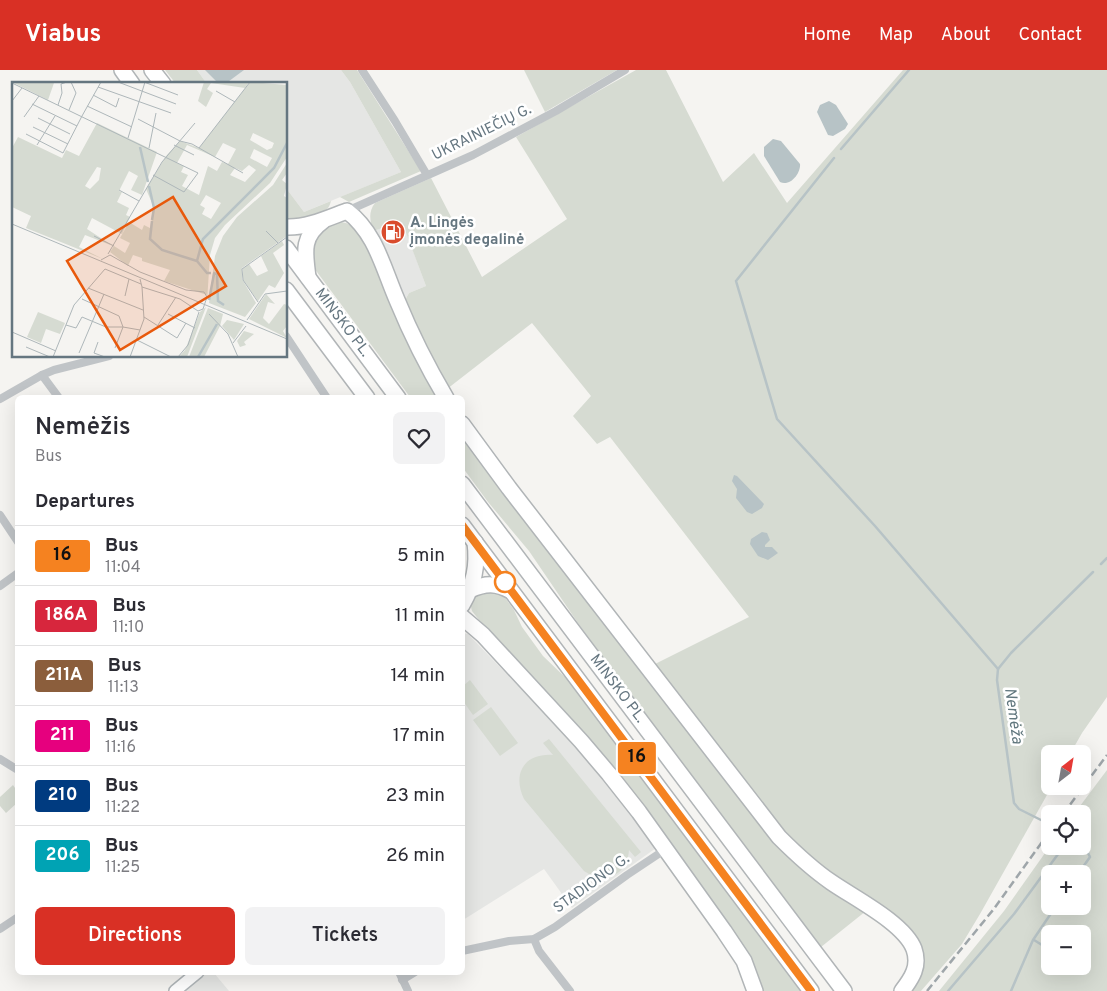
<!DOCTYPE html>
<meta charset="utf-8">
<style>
body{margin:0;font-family:Overpass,sans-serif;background:#f2f2f3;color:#2b2b33;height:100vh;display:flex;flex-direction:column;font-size:19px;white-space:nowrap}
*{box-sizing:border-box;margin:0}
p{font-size:16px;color:#7c7c81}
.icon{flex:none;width:28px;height:28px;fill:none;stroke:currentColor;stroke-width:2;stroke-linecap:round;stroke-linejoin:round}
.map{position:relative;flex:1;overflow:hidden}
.details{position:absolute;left:15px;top:325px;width:450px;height:580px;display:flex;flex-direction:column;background:#fff;border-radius:8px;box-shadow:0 5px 20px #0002}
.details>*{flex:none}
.badge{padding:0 10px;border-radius:4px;font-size:18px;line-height:32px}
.needle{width:32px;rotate:31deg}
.buttons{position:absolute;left:1041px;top:675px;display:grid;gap:10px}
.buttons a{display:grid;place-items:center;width:50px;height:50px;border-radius:8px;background:#fff;box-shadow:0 5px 20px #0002;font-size:25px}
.map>.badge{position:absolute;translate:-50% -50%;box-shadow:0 0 0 2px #fff}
h2{padding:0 20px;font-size:19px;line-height:45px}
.round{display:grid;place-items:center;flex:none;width:52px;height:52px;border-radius:8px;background:#f2f2f3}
.head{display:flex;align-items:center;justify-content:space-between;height:85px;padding:0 20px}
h1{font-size:24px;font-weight:600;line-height:38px}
.action{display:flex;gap:10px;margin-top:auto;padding:10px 20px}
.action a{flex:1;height:58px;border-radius:8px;background:#d93025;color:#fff;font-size:20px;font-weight:600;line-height:58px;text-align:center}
.action a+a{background:#f2f2f3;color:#2b2b33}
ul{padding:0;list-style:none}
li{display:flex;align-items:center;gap:15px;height:60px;padding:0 20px;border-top:1px solid #e1e1e2}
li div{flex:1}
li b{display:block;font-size:19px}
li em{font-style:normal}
li .badge{min-width:55px;font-weight:700;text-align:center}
header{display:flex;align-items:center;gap:30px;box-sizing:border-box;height:70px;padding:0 25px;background:#d93025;color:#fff}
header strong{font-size:24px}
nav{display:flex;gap:28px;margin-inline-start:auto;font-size:18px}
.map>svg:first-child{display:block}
.built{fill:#e5e6e4}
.green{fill:#d6dbd2;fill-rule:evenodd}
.water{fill:#b7c3c6}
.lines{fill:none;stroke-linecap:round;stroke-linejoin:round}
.stream{stroke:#b7c3c6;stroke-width:2.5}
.secondary-casing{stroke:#b0b6b9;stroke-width:14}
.highway-casing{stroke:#b1b5b7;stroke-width:18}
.street{stroke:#c0c4c7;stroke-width:8}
.secondary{stroke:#fff;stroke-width:11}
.highway{stroke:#fff;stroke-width:15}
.rail{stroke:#9fa6aa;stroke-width:2.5;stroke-dasharray:8 4;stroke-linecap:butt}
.line-casing{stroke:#fff;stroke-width:11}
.line{stroke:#f58220;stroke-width:8}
.stop-dot{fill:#fff;stroke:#f58220;stroke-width:2.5}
.labels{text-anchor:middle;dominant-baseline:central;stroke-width:5;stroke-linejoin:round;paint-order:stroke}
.street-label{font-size:15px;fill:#657680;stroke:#fff}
.poi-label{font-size:15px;font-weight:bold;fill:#657680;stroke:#fff;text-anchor:start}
.water-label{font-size:16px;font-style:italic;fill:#61777e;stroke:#fff}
.inset-river{fill:none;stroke:#b7c3c6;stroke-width:2.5}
.inset-road{fill:none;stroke:#aeb7ba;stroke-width:1}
.view{fill:#e8590c;fill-opacity:0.15;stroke:#e8590c;stroke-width:2.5}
.inset-edge{fill:none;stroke:#657680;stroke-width:2.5}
</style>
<header>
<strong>Viabus</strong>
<nav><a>Home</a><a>Map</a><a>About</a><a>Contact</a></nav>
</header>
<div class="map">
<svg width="1107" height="921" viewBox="0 0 1107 921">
<rect width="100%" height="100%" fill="#f5f4f1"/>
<g class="built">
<polygon points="197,0 341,0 350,12 401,102 304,142 286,118 286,14 207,14"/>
<polygon points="402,151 426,216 409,223 404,232 373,161"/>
<polygon points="462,563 468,564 581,681 623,732 656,778 572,838 544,799 463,850"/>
<polygon points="205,902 214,903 229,921 182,921"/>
</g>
<g class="green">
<polygon points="165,0 197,0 207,14 176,14"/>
<polygon points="341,0 357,0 421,101 349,132 340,127 401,102 350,12"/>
<polygon points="524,0 617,0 545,42"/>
<path d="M636,0H666L723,112L754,83L787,133L903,0H1107V627L1082,663L1070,684H1050V716H1052L980,844L962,874L921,921H909L918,876L806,784L789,768L653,595L749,547L610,367L597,374L573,346L591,326L532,253L447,319L404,232L409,223L426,216L402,152L373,161C370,150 368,142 375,133L431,108L482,207L567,149L516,67Z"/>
<path d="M286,118L304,142L331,131C330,134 330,135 328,138C321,144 295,153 286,152Z"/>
<polygon points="334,151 346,153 360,160 439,327 410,327 314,198 311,188 312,168"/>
<polygon points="463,364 766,761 866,841 821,877 580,556 529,481 488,432 463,398"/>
<polygon points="479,519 501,522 514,540 522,557 543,586 568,610 801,921 759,921 750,894 472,541 470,533"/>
<polygon points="470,610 488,634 473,645 463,631 463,616"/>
<polygon points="491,637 518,673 500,686 473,650"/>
<path d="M549,669L641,782L635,787L629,780C627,806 605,815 584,801L524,729C512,704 524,683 553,685L543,673Z"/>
<path d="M1107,700V921H939L1004,841L1050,776H1082V744H1074ZM1050,804H1082V836H1050ZM1050,864H1082V896H1050Z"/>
<polygon points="13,715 17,721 17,733 6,743 0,736 0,727"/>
</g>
<g class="water">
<polygon points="205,0 244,0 225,14 219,14"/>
<polygon points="829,31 836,35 848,54 845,59 833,66 828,65 817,42 820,35"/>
<path d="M773,69L781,71L800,94C801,103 790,117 780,112L764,86V77Z"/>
<polygon points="734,405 737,406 764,434 762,438 752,444 747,442 736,428 737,419 732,411"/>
<polygon points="762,462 767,463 770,470 765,475 765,477 772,477 778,483 768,490 758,486 750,474 751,469"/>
</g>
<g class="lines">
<g class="stream">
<polyline points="841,79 909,0"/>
<polyline points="834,88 736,211 777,349 875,456 998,599"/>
<polyline points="1101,494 1107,488"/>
<polyline points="1047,753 1019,739 1014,733 997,610 998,599 1011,583 1093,502"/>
<polyline points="1078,804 1090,787 1088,783 1080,776"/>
<polyline points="1034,870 1042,875 1048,874 1050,876"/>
<polyline points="1058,896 1065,901"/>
<polyline points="948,921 1014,844 1064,776"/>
<polyline points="1011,921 1033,870 1056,836"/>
</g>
<defs>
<polyline id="secondary" points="175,921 198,902"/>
<g id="highway">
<polyline points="122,0 132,14"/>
<polyline points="152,0 163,14"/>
<path d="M286,157C307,158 328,148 347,141C376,163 383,198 397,230C411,264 427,296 446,328"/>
<polyline points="286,178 398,328"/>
<path d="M308,207C305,183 301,167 323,151"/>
<polyline points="286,220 367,328"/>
<path d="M462,354L509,418L779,767C795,783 812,799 831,812C854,828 904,853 914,879C920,896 912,908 902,921"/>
<polyline points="462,414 844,921"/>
<polyline points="462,455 811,921"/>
<path d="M470,520C486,513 496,513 511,521"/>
<path d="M462,535C474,514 478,496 475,472"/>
<polyline points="462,547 483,565 581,671 609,704 639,742 724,861 744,891 755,921"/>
</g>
</defs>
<use href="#secondary" class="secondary-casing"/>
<use href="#highway" class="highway-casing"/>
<g class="street">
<polyline points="362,0 395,51 427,105"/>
<polyline points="347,141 473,85 556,41 625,0"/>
<polyline points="286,266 327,328"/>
<polyline points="42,305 59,328"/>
<polyline points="0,329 42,305 54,300 109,286"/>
<polyline points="0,445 18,472"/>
<polyline points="0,516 18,503"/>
<polyline points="0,689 18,700"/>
<polyline points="0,859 18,847"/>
<polyline points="534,869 539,881 570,921"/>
<polyline points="462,881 509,871 534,869 555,857 627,805 666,779"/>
<polyline points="399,902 408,921"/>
<polyline points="402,910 415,902"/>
</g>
<use href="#secondary" class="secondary"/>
<use href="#highway" class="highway"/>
<g class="rail">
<polyline points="1063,744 1107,685"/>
<polyline points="927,921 993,840 1050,761"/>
</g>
</g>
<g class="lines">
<defs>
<polyline id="line" points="462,455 811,921"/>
</defs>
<use href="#line" class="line-casing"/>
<use href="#line" class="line"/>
</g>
<defs>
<symbol id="fuel-disc" viewBox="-11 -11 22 22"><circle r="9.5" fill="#d94c2d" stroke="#fff"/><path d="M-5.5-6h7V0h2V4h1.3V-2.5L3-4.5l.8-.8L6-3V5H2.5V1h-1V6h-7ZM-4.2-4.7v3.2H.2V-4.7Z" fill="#fff"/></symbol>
</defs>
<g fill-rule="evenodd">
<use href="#fuel-disc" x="379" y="148" width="28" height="28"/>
</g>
<circle class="stop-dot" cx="505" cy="512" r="10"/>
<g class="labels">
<g class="street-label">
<text transform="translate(482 63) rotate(-26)">UKRAINIEČIŲ G.</text>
<text transform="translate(342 253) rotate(53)">MINSKO PL.</text>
<text transform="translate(617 619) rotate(53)">MINSKO PL.</text>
<text transform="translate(592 814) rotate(-36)">STADIONO G.</text>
</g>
<g class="poi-label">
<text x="410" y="153">A. Lingės<tspan x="410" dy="17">įmonės degalinė</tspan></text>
</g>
<g class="water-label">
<text transform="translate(1013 646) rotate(82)">Nemėža</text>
</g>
</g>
<g transform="translate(12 12)">
<rect width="275" height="275" fill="#f5f4f1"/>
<path d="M0,0H53L42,1L36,18ZM192,0H237L233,6L199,1L195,7L201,11L194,25L186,19ZM238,0L275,3V75L258,101L213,143L203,156L198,173L195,220V213L152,199L158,188L130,179V176L121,173L116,184L98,170L102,164L113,171L118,161L108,156L117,140L130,148L132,143L138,146L142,126L134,107L154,74L168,59L187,66ZM241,51L262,61L260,66L255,68L238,58ZM211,61L224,67L216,82L210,80L205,89L196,84L187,113L170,104L176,93L169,90L172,84L165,81L175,63L203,75ZM242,67L260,76L255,85L238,76ZM237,83L244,88L233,100L218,93L223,86L230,89ZM194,113L209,121L199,137L190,132L193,126L188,123ZM85,41L145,70L130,113L119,108L126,94L117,89L107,109L110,110L105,120L117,126L114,133L118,135L110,152L80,136L75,147L101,164L73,153L67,165L91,177L14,146L19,134L0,125V66L6,55L50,76L54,68L67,74ZM85,85L89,86L87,98L78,107L73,104ZM275,81V91L270,98L275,102L272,114L275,116V154L230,186V197L244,221L233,235L197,221L203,174L211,154L225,135L261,103ZM270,159L272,163L261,171L272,191L263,206L257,203L246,219L231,198V186L237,182L245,194L256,189L249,174ZM254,212L263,222L256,220L251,236L257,242L272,222L275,223V244L271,249L275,256L237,237ZM194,225L175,275H167L173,268L188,230ZM196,226L211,232L208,244L192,275H177ZM26,230L53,241L48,252L34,247L29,261L15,255ZM215,238L232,242L222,258L210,244ZM232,249L242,252L232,260L234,263L228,265L225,259Z" fill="#d6dbd2" fill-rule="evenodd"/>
<path class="inset-river" d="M128,65L136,100M137,104L142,126L140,138M140,139L138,157L150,168L185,179M189,163L191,157L262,86L275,61M189,164L185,179L195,191H199M201,191L205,192L206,219L212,223M197,218L202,192M186,275L205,242"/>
<path class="inset-road" d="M106,0L164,22M132,0L166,13M0,1L186,91L172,110L141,93M86,5L159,31M204,9L223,20M81,13L104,25L107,16M0,19L10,6M20,22L65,44M46,23L50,11L49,2L55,0M75,24L120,45M57,28L64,11L59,0M70,34L89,0M12,35L27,14M26,36L58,52M126,37L168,59M21,45L56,62M14,52L51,71L70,34M116,56L133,0M168,59L180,62L231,91M25,63L43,34M162,63L182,73M137,66L144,31M187,66L238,0M107,108L127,119M0,142L275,257M254,149L266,161M82,154L102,164M96,172L150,80L183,41M89,178L98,173L128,190L174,208L192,210L195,215L191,227L186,229L168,217L130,205L128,197M76,206L131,228M113,214L117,197M70,217L107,234L111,245L128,248M246,220L231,198L230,187L275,155M156,232L183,246M197,232L216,252L226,275M132,235L165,256L174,241M235,238L253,212L275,209M54,243L64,246L70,235L94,245H111L103,266M146,243L164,215M0,250L44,269M125,258L159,275M86,260L82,271L93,275M221,261L234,244M14,265L38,275M67,271L92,212M41,275L62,223L93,187L129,202M118,275L132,237L130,205M166,275L176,263L187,230"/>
<path class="view" d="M161,115L214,204L108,268L55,179Z"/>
<rect width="275" height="275" class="inset-edge"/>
</g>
</svg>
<div class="buttons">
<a><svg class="needle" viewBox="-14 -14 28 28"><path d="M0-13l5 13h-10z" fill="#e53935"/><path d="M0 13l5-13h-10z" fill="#7c7c81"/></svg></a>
<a><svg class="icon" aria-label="locate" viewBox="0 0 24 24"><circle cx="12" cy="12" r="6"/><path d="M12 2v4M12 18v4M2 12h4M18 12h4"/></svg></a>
<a>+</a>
<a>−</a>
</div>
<b class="badge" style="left:637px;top:688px;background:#f58220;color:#111">16</b>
<section class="details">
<div class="head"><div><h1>Nemėžis</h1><p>Bus</p></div><a class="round"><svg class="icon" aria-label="heart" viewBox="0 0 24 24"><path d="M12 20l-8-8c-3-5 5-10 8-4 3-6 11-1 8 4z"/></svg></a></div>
<h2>Departures</h2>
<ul>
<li><span class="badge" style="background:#f58220;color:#111">16</span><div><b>Bus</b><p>11:04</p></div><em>5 min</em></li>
<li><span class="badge" style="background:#d7263d;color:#fff">186A</span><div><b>Bus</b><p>11:10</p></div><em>11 min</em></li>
<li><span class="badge" style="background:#8b5e3c;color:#fff">211A</span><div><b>Bus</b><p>11:13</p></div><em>14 min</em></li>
<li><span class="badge" style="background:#e6007e;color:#fff">211</span><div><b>Bus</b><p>11:16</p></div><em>17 min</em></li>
<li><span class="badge" style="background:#003b80;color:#fff">210</span><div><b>Bus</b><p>11:22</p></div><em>23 min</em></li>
<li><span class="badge" style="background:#00a3b4;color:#fff">206</span><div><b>Bus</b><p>11:25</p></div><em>26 min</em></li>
</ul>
<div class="action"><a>Directions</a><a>Tickets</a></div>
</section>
</div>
